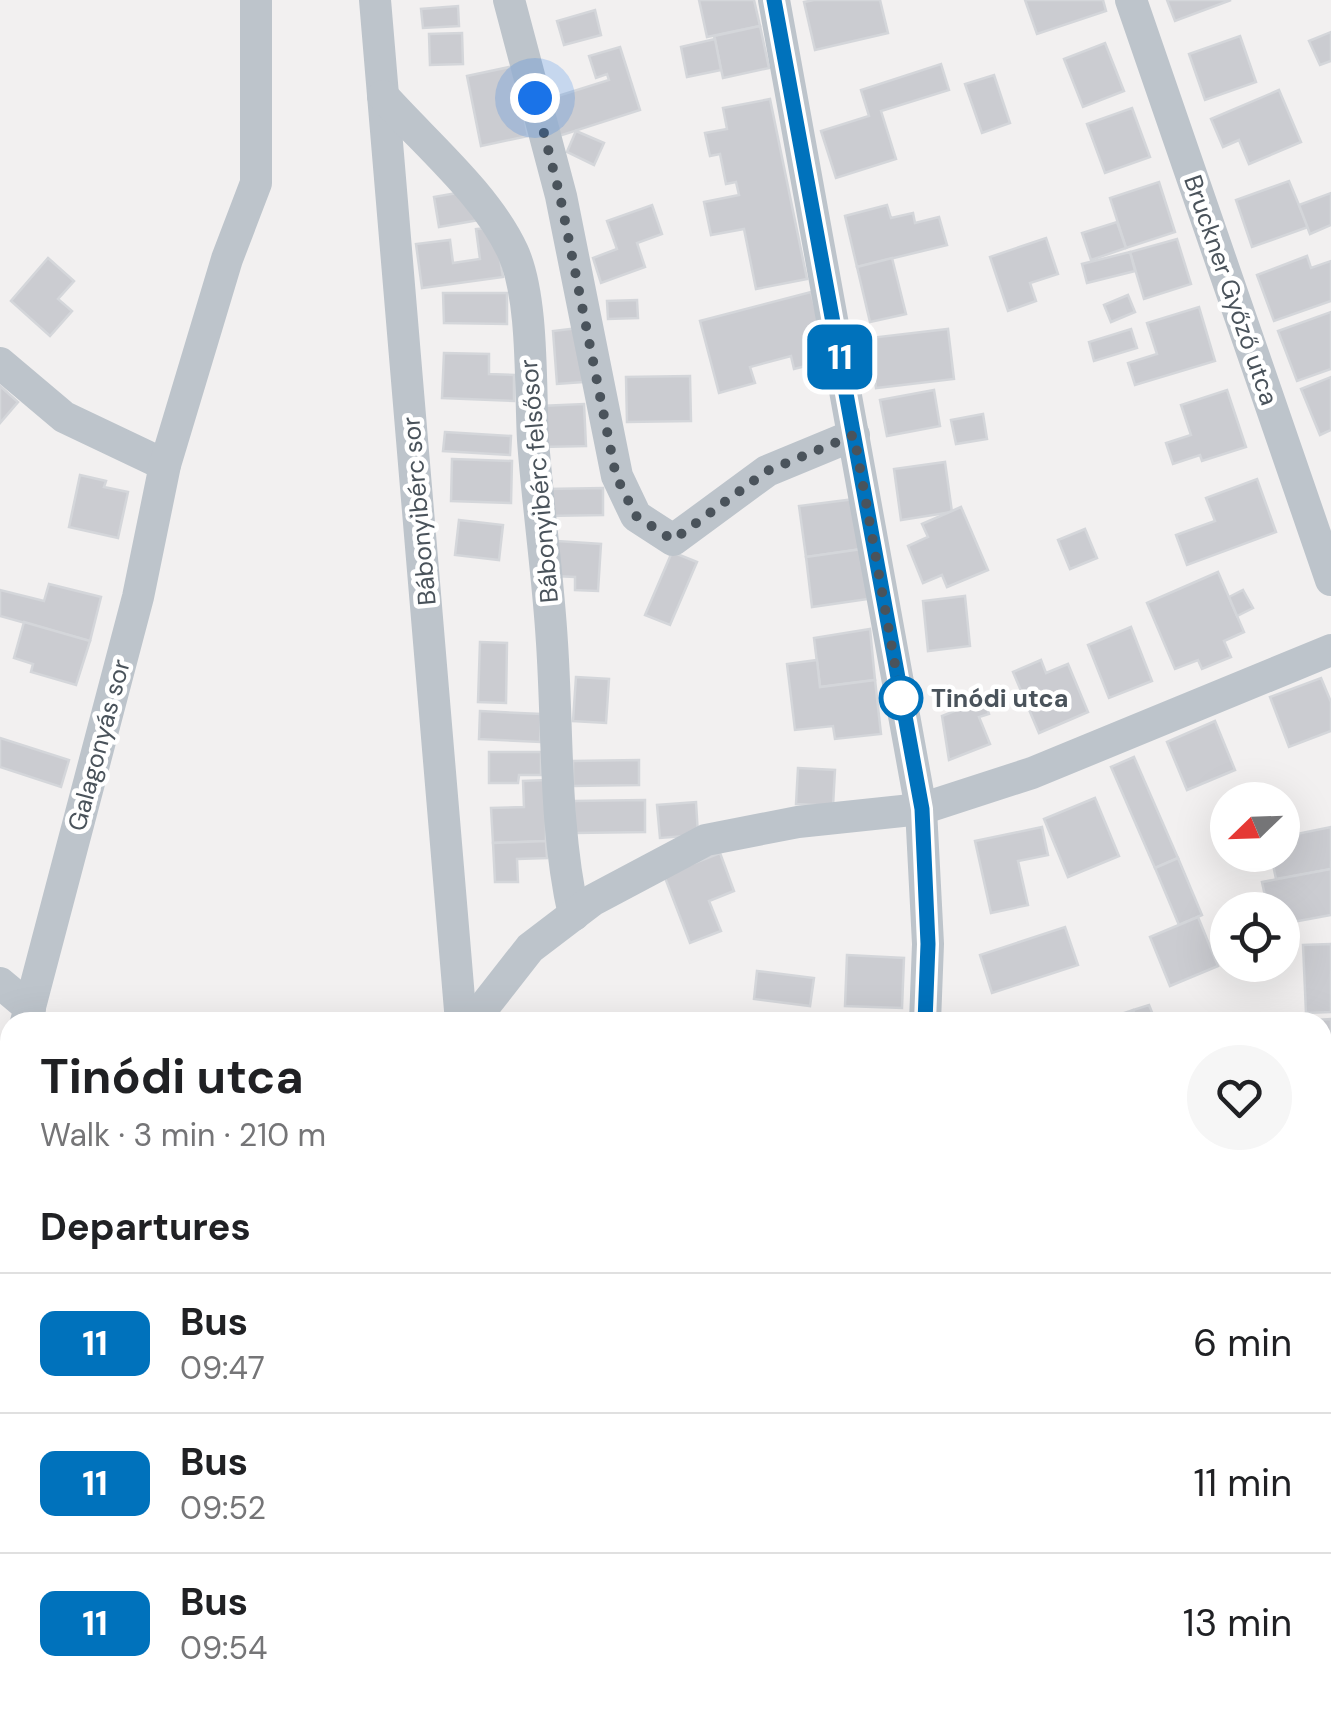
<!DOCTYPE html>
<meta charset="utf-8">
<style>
body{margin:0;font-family:"DM Sans",sans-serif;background:#f6f6f6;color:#202124;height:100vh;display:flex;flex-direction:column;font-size:38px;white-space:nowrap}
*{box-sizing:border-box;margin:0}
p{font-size:32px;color:#757577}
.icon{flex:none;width:55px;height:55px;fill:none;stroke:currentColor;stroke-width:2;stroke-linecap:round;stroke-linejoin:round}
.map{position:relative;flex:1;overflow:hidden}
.sheet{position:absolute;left:0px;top:1012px;width:1332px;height:702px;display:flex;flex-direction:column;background:#fff;border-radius:30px 30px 0 0;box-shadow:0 10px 40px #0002}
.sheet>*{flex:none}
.badge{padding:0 20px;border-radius:15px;font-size:35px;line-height:65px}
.needle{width:65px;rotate:247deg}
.controls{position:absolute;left:1210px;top:782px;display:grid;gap:20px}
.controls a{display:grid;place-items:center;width:90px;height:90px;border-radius:50%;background:#fff;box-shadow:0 10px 40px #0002;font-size:50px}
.you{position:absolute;width:50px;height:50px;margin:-25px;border:8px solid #fff;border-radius:50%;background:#1a73e8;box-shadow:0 0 0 15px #1a73e833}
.map>.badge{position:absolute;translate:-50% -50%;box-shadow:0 0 0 5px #fff}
h2{padding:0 40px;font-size:38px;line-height:90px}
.round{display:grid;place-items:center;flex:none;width:105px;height:105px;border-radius:52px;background:#f6f6f6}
.summary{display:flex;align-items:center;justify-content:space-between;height:170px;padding:0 40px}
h1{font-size:48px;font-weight:700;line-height:75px}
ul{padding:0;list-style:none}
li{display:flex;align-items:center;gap:30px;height:140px;padding:0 40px;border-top:2px solid #e0e0e0}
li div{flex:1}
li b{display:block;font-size:38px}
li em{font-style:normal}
li .badge{min-width:110px;font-weight:700;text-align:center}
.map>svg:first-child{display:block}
.building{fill:#cbccd1;stroke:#d4d6da;stroke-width:2.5}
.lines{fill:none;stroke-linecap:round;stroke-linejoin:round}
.path{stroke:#7fc4a1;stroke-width:5;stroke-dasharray:8 5;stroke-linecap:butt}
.street{stroke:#bdc4cb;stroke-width:32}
.line-casing{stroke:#fff;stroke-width:22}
.line{stroke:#0072bc;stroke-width:15}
.walk{stroke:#4a535b;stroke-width:10;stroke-dasharray:0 18}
.stop-dot{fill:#fff;stroke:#0072bc;stroke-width:5}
.labels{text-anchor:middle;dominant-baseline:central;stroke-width:9;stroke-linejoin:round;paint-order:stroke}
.street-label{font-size:25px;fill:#4a535b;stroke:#fff}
.stop-label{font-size:25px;font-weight:bold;fill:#4a535b;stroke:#fff;text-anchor:start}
</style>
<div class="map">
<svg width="1331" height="1714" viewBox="0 0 1331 1714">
<rect width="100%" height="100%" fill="#f2f0f0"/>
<g class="building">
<polygon points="699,0 754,0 760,26 707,37"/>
<polygon points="814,0 880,0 888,33 815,50 804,2"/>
<polygon points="1025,0 1103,0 1106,11 1037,34"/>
<polygon points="1167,0 1231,0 1175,21"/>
<polygon points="458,6 459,26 423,28 421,9"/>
<polygon points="595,10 601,35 564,45 557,21"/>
<polygon points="760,26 769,68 723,78 714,36"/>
<polygon points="1331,32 1331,61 1320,65 1309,41"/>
<polygon points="462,33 463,64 430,65 429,34"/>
<polygon points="1240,36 1256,82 1205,100 1189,54"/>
<polygon points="715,39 721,70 687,77 681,47"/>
<polygon points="1105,43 1124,91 1083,107 1064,59"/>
<polygon points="620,47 640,110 556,137 545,100 609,80 607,74 596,78 589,56"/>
<polygon points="941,64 949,90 881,111 896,159 836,178 821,131 869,116 861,90"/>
<polygon points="514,66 528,136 481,146 467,76"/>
<polygon points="994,75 1010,123 982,133 965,84"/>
<polygon points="1279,90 1301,142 1249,164 1239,140 1223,147 1211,119"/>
<polygon points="770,99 807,279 756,289 744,229 711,235 704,202 739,195 736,182 726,184 720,154 710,156 705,133 727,129 723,108"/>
<polygon points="1132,108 1150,157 1105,173 1087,124"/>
<polygon points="576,131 604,143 594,165 567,152"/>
<polygon points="1289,181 1308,227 1252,247 1236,200"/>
<polygon points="1159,182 1175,232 1126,248 1110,198"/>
<polygon points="474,190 479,220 439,227 434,197"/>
<polygon points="1331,193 1331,225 1310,234 1299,205"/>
<polygon points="652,205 662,234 637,243 645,267 601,283 593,258 617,249 607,221"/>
<polygon points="887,205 891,218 913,213 915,223 939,217 947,245 857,267 845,216"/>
<polygon points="1117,222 1126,248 1091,260 1082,233"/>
<polygon points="495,227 503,277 422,288 416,244 450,240 453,263 480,259 476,229"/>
<polygon points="1046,238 1058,274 1030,283 1036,301 1008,311 990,257"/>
<polygon points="1177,239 1191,284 1144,299 1130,252"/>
<polygon points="1130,252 1135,271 1087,283 1082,264"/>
<polygon points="1307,256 1311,268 1331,261 1331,301 1274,321 1257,275"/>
<polygon points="48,258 74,281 58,299 72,311 50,336 11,301"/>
<polygon points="892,258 906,314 870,322 857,267"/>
<polygon points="811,292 829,360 794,369 791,356 750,367 755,383 719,393 700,321"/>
<polygon points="443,293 507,293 507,324 444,323"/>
<polygon points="1128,295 1135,312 1111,322 1104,305"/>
<polygon points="637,300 638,318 608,319 607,301"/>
<polygon points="1199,307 1215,361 1135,385 1128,363 1157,354 1147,323"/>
<polygon points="1331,312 1331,369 1297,381 1278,331"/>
<polygon points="579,328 583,382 557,384 553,331"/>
<polygon points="948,329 954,379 876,388 870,338"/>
<polygon points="1131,329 1137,348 1094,361 1089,342"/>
<polygon points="444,353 489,354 489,374 514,375 514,401 442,398"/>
<polygon points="690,376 691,421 627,422 626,377"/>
<polygon points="1331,377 1331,430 1320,435 1301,389"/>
<polygon points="0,386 18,402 0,423"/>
<polygon points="934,390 940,426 887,436 880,400"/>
<polygon points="1227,390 1246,447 1202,461 1200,455 1173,464 1166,443 1191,435 1181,405"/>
<polygon points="584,404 586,446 542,447 540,406"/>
<polygon points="983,414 987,439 956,444 951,420"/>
<polygon points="445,432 511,436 510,455 443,451"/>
<polygon points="452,459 512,461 511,503 451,501"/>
<polygon points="945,462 952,512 901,520 894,469"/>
<polygon points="80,475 106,481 104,487 128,492 118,538 69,527"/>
<polygon points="1257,479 1276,532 1187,565 1176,535 1215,521 1206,498"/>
<polygon points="603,488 603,515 547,516 547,489"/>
<polygon points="855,499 862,549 806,557 799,506"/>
<polygon points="961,507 988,570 947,587 942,575 923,583 908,546 928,537 922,524"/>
<polygon points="459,520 503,525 499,560 455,555"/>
<polygon points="1085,529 1097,558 1070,569 1058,540"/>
<polygon points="557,541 601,544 598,591 575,590 575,577 555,576"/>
<polygon points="862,549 868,599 812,607 806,557"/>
<polygon points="672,552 697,562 670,625 645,615"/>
<polygon points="1218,572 1244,632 1224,641 1231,657 1202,669 1198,660 1175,669 1147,603"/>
<polygon points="49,584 101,597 90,641 0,616 0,590 44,601"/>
<polygon points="1243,590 1253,608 1237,616 1229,597"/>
<polygon points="965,596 970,646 928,651 923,601"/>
<polygon points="24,622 90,641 76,685 31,672 33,664 14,658"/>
<polygon points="1131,627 1152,681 1109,698 1088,645"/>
<polygon points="870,629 875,680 820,687 814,638"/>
<polygon points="480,642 507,643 506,703 478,702"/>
<polygon points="817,660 820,687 875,680 881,734 835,739 833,726 795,730 787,664"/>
<polygon points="1041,660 1046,673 1068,664 1088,712 1039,733 1013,672"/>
<polygon points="576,677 609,679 606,723 573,721"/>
<polygon points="1321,678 1331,702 1331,731 1289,747 1270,697"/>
<polygon points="984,699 989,714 979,717 990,744 949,760 942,716"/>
<polygon points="480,711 541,714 540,742 479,739"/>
<polygon points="1215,721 1235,770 1187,790 1167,742"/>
<polygon points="0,738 69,760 61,787 0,767"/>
<polygon points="489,752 541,752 541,775 519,775 518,783 489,783"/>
<polygon points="1134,757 1178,858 1155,868 1111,767"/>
<polygon points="639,760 639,785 573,786 573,761"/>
<polygon points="798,768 835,770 833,806 796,804"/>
<polygon points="546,780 546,841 493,843 491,808 524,807 523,781"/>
<polygon points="1095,798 1119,856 1068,877 1044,819"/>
<polygon points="645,800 645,832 575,833 574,801"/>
<polygon points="696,802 698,835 660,838 657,805"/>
<polygon points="1042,827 1048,855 1018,861 1028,905 991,913 975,841"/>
<polygon points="1331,827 1331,869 1276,879 1271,855 1282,855 1282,837"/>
<polygon points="546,841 547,858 517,859 518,882 495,882 493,843"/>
<polygon points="720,853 734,891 709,901 721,931 690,943 664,875"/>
<polygon points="1178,858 1202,915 1179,925 1155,868"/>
<polygon points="1331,869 1331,915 1282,924 1282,910 1268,910 1262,882"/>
<polygon points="1198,917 1218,966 1170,986 1150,937"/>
<polygon points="1065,927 1078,965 992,993 980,955"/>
<polygon points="1331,944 1331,1012 1306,1013 1303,945"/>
<polygon points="847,955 904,958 902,1008 845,1006"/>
<polygon points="757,971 814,978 810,1006 754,999"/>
<polygon points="1149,1005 1156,1022 1137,1022 1133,1010"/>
<polygon points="1133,1010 1137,1022 1097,1022"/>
<polygon points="1331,1019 1331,1066 1322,1067 1322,1022 1284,1022"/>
<polygon points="1322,1089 1331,1089 1331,1187 1322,1188"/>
<polygon points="1331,1212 1331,1271 1322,1272 1322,1213"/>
<rect x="1322" y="1427" width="9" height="50"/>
<polygon points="1326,1574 1331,1575 1331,1628 1322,1627"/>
<polygon points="1328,1645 1331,1646 1331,1699 1322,1698"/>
<polygon points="1034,1705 1131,1705 1129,1714 1063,1714 1033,1708"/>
</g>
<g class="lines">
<polyline class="path" points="0,1364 10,1365"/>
<g class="street">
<polyline points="375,0 461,1022"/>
<polyline points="509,0 561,196 617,476 636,516 673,540 767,471 854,435"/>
<polyline points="774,0 921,809 928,944 925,1022"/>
<polyline points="1131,0 1331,580"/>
<path d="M383,96C425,143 487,195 513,252C534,298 530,388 533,440C538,508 548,575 552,643C558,733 554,827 574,915"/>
<polyline points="0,363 64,417 165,465"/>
<polyline points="0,983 30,1008"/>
<polyline points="26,1022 138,597 165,465 227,259 256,183 256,0"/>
<polyline points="472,1022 530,948 593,900 706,840 798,822 921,809 1032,773 1331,650"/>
<polyline points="0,1120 10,1083"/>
<polyline points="305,1714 307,1705"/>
<polyline points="836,1714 837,1705"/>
</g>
</g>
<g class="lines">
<defs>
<polyline id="line" points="774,0 922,809 928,944 925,1022"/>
</defs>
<use href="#line" class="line-casing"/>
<use href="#line" class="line"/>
<polyline class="walk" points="535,98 560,196 616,476 636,516 673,540 767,471 854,435 901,698"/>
</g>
<circle class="stop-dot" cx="901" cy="698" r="20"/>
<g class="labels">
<g class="street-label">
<text transform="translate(1231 290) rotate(71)">Bruckner Győző utca</text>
<text transform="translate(539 481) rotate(-95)">Bábonyibérc felsősor</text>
<text transform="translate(419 511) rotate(-95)">Bábonyibérc sor</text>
<text transform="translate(99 745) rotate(-75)">Galagonyás sor</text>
</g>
<g class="stop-label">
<text x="931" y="698">Tinódi utca</text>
</g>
</g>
</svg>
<div class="controls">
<a><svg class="needle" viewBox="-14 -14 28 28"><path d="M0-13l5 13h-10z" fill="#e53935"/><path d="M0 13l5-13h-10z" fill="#757577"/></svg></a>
<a><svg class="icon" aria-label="locate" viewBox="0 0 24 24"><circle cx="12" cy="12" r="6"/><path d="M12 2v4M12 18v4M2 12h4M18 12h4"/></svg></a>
</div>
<div class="you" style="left:535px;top:98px"></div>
<b class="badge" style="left:840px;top:357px;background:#0072bc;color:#fff">11</b>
<section class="sheet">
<div class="summary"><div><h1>Tinódi utca</h1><p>Walk · 3 min · 210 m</p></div><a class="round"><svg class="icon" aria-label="heart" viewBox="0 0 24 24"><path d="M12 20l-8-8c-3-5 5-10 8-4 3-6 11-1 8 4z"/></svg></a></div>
<h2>Departures</h2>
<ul>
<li><span class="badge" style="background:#0072bc;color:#fff">11</span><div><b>Bus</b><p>09:47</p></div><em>6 min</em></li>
<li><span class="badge" style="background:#0072bc;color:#fff">11</span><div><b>Bus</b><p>09:52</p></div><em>11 min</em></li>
<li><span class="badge" style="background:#0072bc;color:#fff">11</span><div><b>Bus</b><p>09:54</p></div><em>13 min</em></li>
</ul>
</section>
</div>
